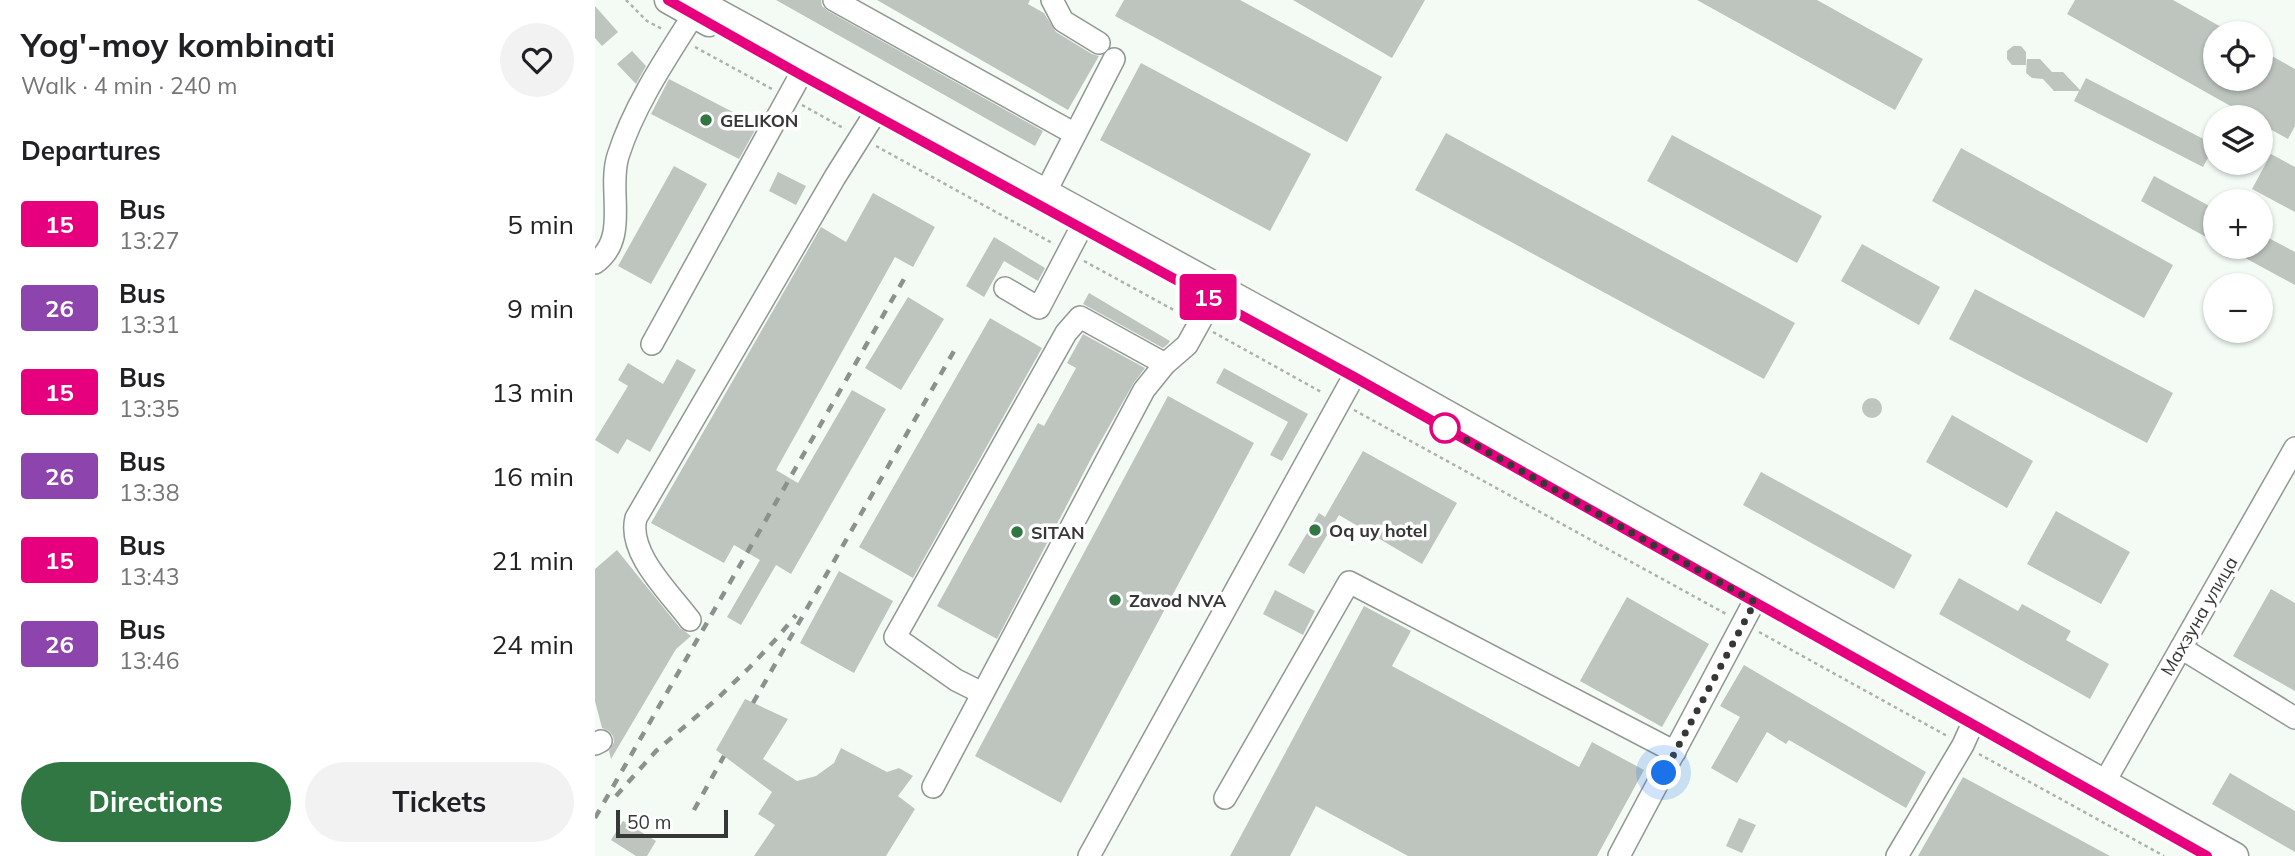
<!DOCTYPE html>
<meta charset="utf-8">
<style>
body{margin:0;font-family:Mulish,sans-serif;background:#f2f2f2;color:#202124;height:100vh;display:flex;flex-direction:column;font-size:26px;white-space:nowrap}
*{box-sizing:border-box;margin:0}
p{font-size:23px;color:#757577}
.icon{flex:none;width:38px;height:38px;fill:none;stroke:currentColor;stroke-width:2;stroke-linecap:round;stroke-linejoin:round}
.map{position:relative;flex:1;overflow:hidden}
.drawer{display:flex;flex-direction:column;background:#fff;width:595px}
.drawer>*{flex:none}
.badge{padding:0 14px;border-radius:5px;font-size:24px;line-height:46px}
.fabs{position:absolute;left:1608px;top:21px;display:grid;gap:14px}
.fabs a{display:grid;place-items:center;width:70px;height:70px;border-radius:50%;background:#fff;box-shadow:0 2px 5px #0004;font-size:35px}
.scale{position:absolute;left:21px;bottom:18px;width:112px;box-sizing:border-box;padding-left:7px;border:4px solid #353836;border-top:0;font-size:19px;line-height:24px;white-space:nowrap;color:#353836;-webkit-text-stroke:5px #fff;paint-order:stroke}
.you{position:absolute;width:35px;height:35px;margin:-18px;border:5px solid #fff;border-radius:50%;background:#1a73e8;box-shadow:0 0 0 10px #1a73e833}
.map>.badge{position:absolute;translate:-50% -50%;box-shadow:0 0 0 4px #fff}
h2{padding:0 21px;font-size:26px;line-height:63px}
.round{display:grid;place-items:center;flex:none;width:74px;height:74px;border-radius:37px;background:#f2f2f2}
.headline{display:flex;align-items:center;justify-content:space-between;height:119px;padding:0 21px}
h1{font-size:33px;font-weight:700;line-height:52px}
.cta{display:flex;gap:14px;margin-top:auto;padding:14px 21px}
.cta a{flex:1;height:80px;border-radius:42px;background:#317743;color:#fff;font-size:28px;font-weight:700;line-height:80px;text-align:center}
.cta a+a{background:#f2f2f2;color:#202124}
ul{padding:0;list-style:none}
li{display:flex;align-items:center;gap:21px;height:84px;padding:0 21px}
li div{flex:1}
li b{display:block;font-size:26px}
li em{font-style:normal}
li .badge{min-width:77px;font-weight:700;text-align:center}
main{display:flex;flex:1;min-height:0}
.map>svg:first-child{display:block}
.building{fill:#bec5bf}
.lines{fill:none;stroke-linecap:round;stroke-linejoin:round}
.minor-casing{stroke:#919892;stroke-width:24}
.major-casing{stroke:#919892;stroke-width:29}
.path{stroke:#adb2ae;stroke-width:2.5;stroke-dasharray:3.5 3.5;stroke-linecap:butt}
.minor{stroke:#fff;stroke-width:21}
.major{stroke:#fff;stroke-width:26}
.rail{stroke:#8c918d;stroke-width:4.5;stroke-dasharray:9 9;stroke-linecap:butt}
.line-casing{stroke:#fff;stroke-width:16}
.line{stroke:#e6007e;stroke-width:10}
.walk{stroke:#353836;stroke-width:7;stroke-dasharray:0 12.6}
.poi-dot{fill:#317743;stroke:#fff;stroke-width:2.5}
.stop-dot{fill:#fff;stroke:#e6007e;stroke-width:3.5}
.labels{text-anchor:middle;dominant-baseline:central;stroke-width:7;stroke-linejoin:round;paint-order:stroke}
.poi-label{font-size:18px;font-weight:bold;fill:#353836;stroke:#fff;text-anchor:start}
.street-label{font-size:18px;fill:#353836;stroke:#fff}
</style>
<main>
<section class="drawer">
<div class="headline"><div><h1>Yog'-moy kombinati</h1><p>Walk · 4 min · 240 m</p></div><a class="round"><svg class="icon" aria-label="heart" viewBox="0 0 24 24"><path d="M12 20l-8-8c-3-5 5-10 8-4 3-6 11-1 8 4z"/></svg></a></div>
<h2>Departures</h2>
<ul>
<li><span class="badge" style="background:#e6007e;color:#fff">15</span><div><b>Bus</b><p>13:27</p></div><em>5 min</em></li>
<li><span class="badge" style="background:#8e44ad;color:#fff">26</span><div><b>Bus</b><p>13:31</p></div><em>9 min</em></li>
<li><span class="badge" style="background:#e6007e;color:#fff">15</span><div><b>Bus</b><p>13:35</p></div><em>13 min</em></li>
<li><span class="badge" style="background:#8e44ad;color:#fff">26</span><div><b>Bus</b><p>13:38</p></div><em>16 min</em></li>
<li><span class="badge" style="background:#e6007e;color:#fff">15</span><div><b>Bus</b><p>13:43</p></div><em>21 min</em></li>
<li><span class="badge" style="background:#8e44ad;color:#fff">26</span><div><b>Bus</b><p>13:46</p></div><em>24 min</em></li>
</ul>
<div class="cta"><a>Directions</a><a>Tickets</a></div>
</section>
<div class="map">
<svg width="1700" height="856" viewBox="0 0 1700 856">
<rect width="100%" height="100%" fill="#f4fbf5"/>
<g class="building">
<polygon points="181,0 226,0 227,6 233,11 448,131 440,146"/>
<polygon points="282,0 435,0 433,4 449,13 461,32 497,54 504,56 473,110"/>
<polygon points="529,0 645,0 787,77 752,142 520,16"/>
<polygon points="698,0 830,0 797,58"/>
<polygon points="1102,0 1222,0 1328,59 1300,110"/>
<polygon points="1480,0 1578,0 1637,33 1620,33 1620,79 1666,79 1666,50 1700,69 1700,126 1693,139 1666,124 1666,117 1655,117 1472,14"/>
<polygon points="0,6 23,32 7,46 0,38"/>
<polygon points="1418,46 1426,46 1431,52 1431,65 1417,65 1412,59 1412,51"/>
<polygon points="37,51 51,66 41,84 22,64"/>
<polygon points="1432,59 1445,59 1457,72 1468,72 1485,90 1491,78 1620,145 1608,167 1479,101 1484,91 1459,91 1448,79 1437,78 1431,73"/>
<polygon points="546,63 716,154 675,231 505,140"/>
<polygon points="74,79 163,125 144,159 56,114"/>
<polygon points="851,133 1200,323 1169,379 820,190"/>
<polygon points="1077,135 1227,216 1202,263 1052,181"/>
<polygon points="1366,148 1578,265 1549,318 1337,201"/>
<polygon points="1676,154 1700,167 1700,212 1657,189"/>
<polygon points="79,166 112,184 56,284 23,266"/>
<polygon points="183,172 211,186 201,205 174,191"/>
<polygon points="1559,176 1620,209 1620,242 1546,201"/>
<polygon points="278,193 340,227 318,267 300,257 181,470 203,483 257,390 291,409 196,574 181,565 146,625 132,617 165,560 139,545 129,563 56,523 226,227 251,242"/>
<polygon points="1666,234 1700,252 1700,285 1630,247 1666,247"/>
<polygon points="399,237 450,268 443,281 409,261 389,297 371,286"/>
<polygon points="1267,244 1345,287 1324,325 1246,281"/>
<polygon points="1380,289 1578,393 1552,443 1354,339"/>
<polygon points="494,293 575,341 573,344 568,348 488,304"/>
<polygon points="313,297 349,319 306,390 270,368"/>
<polygon points="395,318 447,348 318,578 264,547"/>
<polygon points="488,334 550,368 538,384 498,455 402,639 342,606 443,423 449,426 481,368 472,363"/>
<polygon points="82,359 101,370 55,452 32,439 23,454 0,440 33,386 23,380 33,363 68,384"/>
<polygon points="629,368 713,414 687,461 675,455 693,422 621,383"/>
<polygon points="573,396 659,443 466,803 380,756"/>
<circle cx="1277" cy="408" r="10"/>
<polygon points="1357,415 1438,461 1412,508 1331,462"/>
<polygon points="768,451 862,503 827,564 744,515 709,574 693,565 724,513 730,517"/>
<polygon points="1166,472 1317,555 1299,589 1148,505"/>
<polygon points="1461,511 1535,552 1506,604 1432,564"/>
<polygon points="22,550 85,628 96,636 81,649 16,759 14,751 19,742 18,736 14,731 7,728 0,701 0,569"/>
<polygon points="244,571 298,601 259,673 205,643"/>
<polygon points="1364,578 1423,611 1427,604 1476,631 1471,640 1514,664 1495,699 1344,614"/>
<polygon points="1676,589 1700,603 1700,691 1638,656"/>
<polygon points="680,590 720,611 708,635 668,614"/>
<polygon points="1032,597 1114,644 1067,727 985,681"/>
<polygon points="769,606 816,631 797,666 984,767 997,742 1049,770 1002,856 813,856 721,806 695,856 635,856"/>
<polygon points="1149,665 1331,772 1311,808 1194,740 1191,744 1172,732 1142,783 1116,768 1145,717 1125,706"/>
<polygon points="150,699 193,719 168,759 202,781 221,776 239,763 246,748 292,772 304,768 318,776 303,796 320,809 291,856 159,856 180,825 163,814 177,792 121,750"/>
<polygon points="1635,773 1700,811 1700,852 1617,804"/>
<polygon points="1368,777 1515,856 1323,856"/>
<polygon points="1144,818 1161,825 1147,853 1131,846"/>
<polygon points="28,821 61,841 52,856 41,856 16,840"/>
</g>
<g class="lines">
<defs>
<g id="minor">
<polyline points="239,0 480,134"/>
<polyline points="457,0 468,21 504,43"/>
<polyline points="450,193 519,59"/>
<path d="M0,263C35,238 12,191 23,156C40,102 76,51 106,3"/>
<polyline points="410,288 444,308 486,228"/>
<polyline points="57,344 212,63"/>
<path d="M95,620C75,593 32,553 41,518L240,177L279,115"/>
<polyline points="1586,648 1700,718"/>
<polyline points="387,693 361,680 300,637 471,333 485,317 570,364"/>
<polyline points="0,744 6,741"/>
<polyline points="1509,783 1700,448"/>
<polyline points="338,787 549,390 570,364 592,345 617,300"/>
<polyline points="630,798 754,582 1080,752"/>
<polyline points="494,856 765,365"/>
<polyline points="1024,856 1159,602"/>
<polyline points="1302,856 1368,745 1377,725"/>
</g>
<g id="major">
<polyline points="73,0 114,23"/>
<polyline points="100,0 765,365 1640,856"/>
</g>
</defs>
<use href="#minor" class="minor-casing"/>
<use href="#major" class="major-casing"/>
<g class="path">
<polyline points="31,0 52,21 69,30"/>
<polyline points="100,47 177,89"/>
<polyline points="207,105 250,129"/>
<polyline points="281,146 459,244"/>
<polyline points="489,261 588,315"/>
<polyline points="618,332 728,393"/>
<polyline points="759,410 1133,615"/>
<polyline points="1164,632 1354,737"/>
<polyline points="1384,754 1569,856"/>
</g>
<use href="#minor" class="minor"/>
<use href="#major" class="major"/>
<g class="rail">
<polyline points="158,703 359,351"/>
<polyline points="21,796 61,751 123,698 154,668 182,638 201,615"/>
<polyline points="99,810 129,756"/>
<polyline points="0,818 313,272"/>
</g>
</g>
<g class="lines">
<defs>
<polyline id="line" points="73,0 206,75 759,377 1612,856"/>
</defs>
<use href="#line" class="line-casing"/>
<use href="#line" class="line"/>
<polyline class="walk" points="850,428 1160,602 1069,773"/>
</g>
<g class="poi-dot">
<circle cx="111" cy="120" r="7"/>
<circle cx="720" cy="530" r="7"/>
<circle cx="422" cy="532" r="7"/>
<circle cx="520" cy="600" r="7"/>
</g>
<circle class="stop-dot" cx="850" cy="428" r="14"/>
<g class="labels">
<g class="poi-label">
<text x="125" y="120">GELIKON</text>
<text x="734" y="530">Oq uy hotel</text>
<text x="436" y="532">SITAN</text>
<text x="534" y="600">Zavod NVA</text>
</g>
<g class="street-label">
<text transform="translate(1604 616) rotate(-60)">Махзуна улица</text>
</g>
</g>
</svg>
<div class="fabs">
<a><svg class="icon" aria-label="locate" viewBox="0 0 24 24"><circle cx="12" cy="12" r="6"/><path d="M12 2v4M12 18v4M2 12h4M18 12h4"/></svg></a>
<a><svg class="icon" aria-label="layers" viewBox="0 0 24 24"><path d="M12 4l9 5-9 5-9-5zM3 14l9 5 9-5"/></svg></a>
<a>+</a>
<a>−</a>
</div>
<div class="scale">50 m</div>
<div class="you" style="left:1069px;top:773px"></div>
<b class="badge" style="left:613px;top:297px;background:#e6007e;color:#fff">15</b>
</div>
</main>
